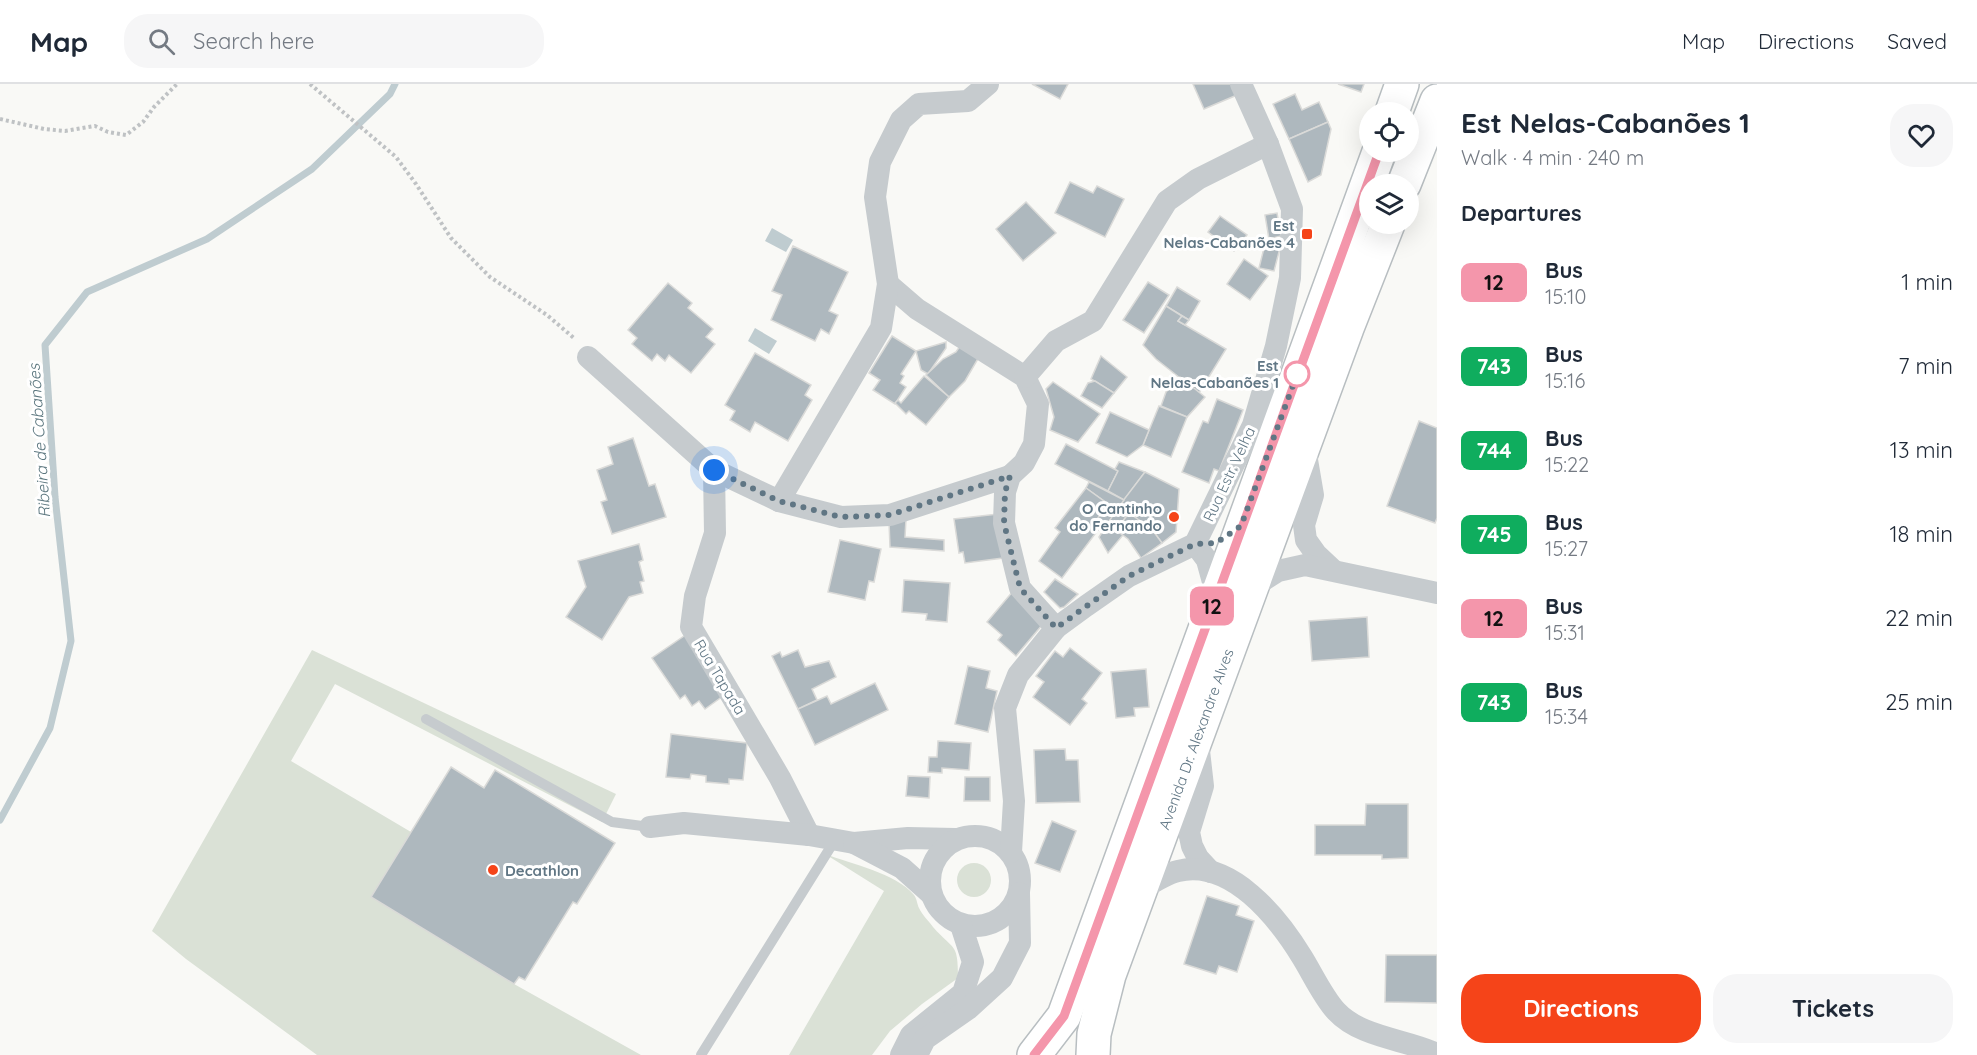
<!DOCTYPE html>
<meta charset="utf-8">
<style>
body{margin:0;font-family:Quicksand,sans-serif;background:#f6f6f7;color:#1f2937;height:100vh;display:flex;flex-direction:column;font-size:22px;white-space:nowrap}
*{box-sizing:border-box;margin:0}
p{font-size:20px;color:#747a83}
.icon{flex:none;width:33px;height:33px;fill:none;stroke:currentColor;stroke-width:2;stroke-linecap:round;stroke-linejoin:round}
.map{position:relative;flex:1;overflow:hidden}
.side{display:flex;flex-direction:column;background:#fff;width:540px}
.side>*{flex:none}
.badge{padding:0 12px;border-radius:9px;font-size:21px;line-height:39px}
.buttons{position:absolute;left:1359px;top:18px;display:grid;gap:12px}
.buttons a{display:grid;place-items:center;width:60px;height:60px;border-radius:50%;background:#fff;box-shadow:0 6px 24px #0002;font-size:30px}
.you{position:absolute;width:30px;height:30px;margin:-15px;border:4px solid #fff;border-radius:50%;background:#1a73e8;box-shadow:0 0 0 9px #1a73e833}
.map>.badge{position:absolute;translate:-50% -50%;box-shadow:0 0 0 3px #fff}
h2{padding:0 24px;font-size:22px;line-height:54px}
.round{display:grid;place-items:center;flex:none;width:63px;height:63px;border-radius:24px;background:#f6f6f7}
.summary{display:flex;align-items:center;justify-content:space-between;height:102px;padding:0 24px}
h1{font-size:28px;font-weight:700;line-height:45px}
.action{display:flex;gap:12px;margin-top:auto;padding:12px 24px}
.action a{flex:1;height:69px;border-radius:24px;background:#f54419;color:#fff;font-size:24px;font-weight:700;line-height:69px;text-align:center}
.action a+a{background:#f6f6f7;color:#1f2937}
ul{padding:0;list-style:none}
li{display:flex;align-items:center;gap:18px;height:84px;padding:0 24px}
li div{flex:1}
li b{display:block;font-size:22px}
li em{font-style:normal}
li .badge{min-width:66px;font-weight:700;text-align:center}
header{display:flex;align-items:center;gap:36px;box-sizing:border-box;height:84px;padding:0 30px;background:#fff;border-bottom:2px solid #e0e1e3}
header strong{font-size:28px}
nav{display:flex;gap:33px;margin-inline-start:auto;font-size:21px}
.search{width:420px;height:54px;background:#f6f6f7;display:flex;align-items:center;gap:15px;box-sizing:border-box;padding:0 21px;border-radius:24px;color:#747a83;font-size:22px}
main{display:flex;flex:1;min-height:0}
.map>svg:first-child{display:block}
.green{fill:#dae1d6}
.water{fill:#bfccd0}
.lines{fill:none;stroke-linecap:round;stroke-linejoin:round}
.stream{stroke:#bfccd0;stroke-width:7}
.building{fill:#aeb8be;stroke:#dadad8;stroke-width:1.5}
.primary-casing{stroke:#b8bec1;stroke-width:36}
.path{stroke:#bfc2c4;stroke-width:4;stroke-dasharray:3 3;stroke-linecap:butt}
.service{stroke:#c6cbce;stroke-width:10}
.minor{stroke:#c6cbce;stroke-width:22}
.primary{stroke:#fff;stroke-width:33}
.line-casing{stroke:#fff;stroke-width:14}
.line{stroke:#f496ab;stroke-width:9}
.walk{stroke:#607684;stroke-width:6;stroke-dasharray:0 10.8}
.poi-dot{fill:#f54419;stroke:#fff;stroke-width:2}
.stop-dot{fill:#fff;stroke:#f496ab;stroke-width:3}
.labels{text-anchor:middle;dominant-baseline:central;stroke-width:6;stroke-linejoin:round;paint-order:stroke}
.poi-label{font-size:15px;font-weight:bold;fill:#607684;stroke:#fff;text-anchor:end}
.stop-label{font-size:15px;font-weight:bold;fill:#607684;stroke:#fff;text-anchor:end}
.street-label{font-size:15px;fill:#607684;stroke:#fff}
.water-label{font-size:16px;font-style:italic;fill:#5b767e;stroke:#fff}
</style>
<header>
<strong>Map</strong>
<div class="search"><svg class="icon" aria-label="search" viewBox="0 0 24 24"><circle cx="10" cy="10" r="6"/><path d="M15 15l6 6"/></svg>Search here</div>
<nav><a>Map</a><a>Directions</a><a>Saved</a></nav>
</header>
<main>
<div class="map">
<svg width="1437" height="971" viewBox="0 0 1437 971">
<rect width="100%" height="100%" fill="#f9f9f6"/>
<g class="green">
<polygon points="312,566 616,710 602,738 335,600 291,677 411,748 514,900 641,971 317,971 186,875 152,847"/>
<path d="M825,770C851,780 896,789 914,811C917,815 917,820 919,824C922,831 929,837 933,843C954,867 958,858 958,894L922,920L890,947L872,971H789L884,807Z"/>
<circle cx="974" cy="796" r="17"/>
</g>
<g class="water">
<polygon points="772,144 793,156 786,168 765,157"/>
<polygon points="755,244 777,257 769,270 748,257"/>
</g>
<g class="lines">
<polyline class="stream" points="0,736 50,644 71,557 55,413 45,261 87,208 207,155 312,85 390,10 395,0"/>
</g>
<g class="building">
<polygon points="1032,0 1068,0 1060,15"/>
<polygon points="1193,0 1232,0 1237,11 1204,25"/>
<polygon points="1338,0 1364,0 1361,8"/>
<polygon points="1295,10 1302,26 1319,18 1328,38 1289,55 1273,20"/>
<polygon points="1328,38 1331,45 1321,91 1308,98 1289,55"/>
<polygon points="1070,98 1093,109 1097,102 1124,115 1105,153 1055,129"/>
<polygon points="1026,118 1056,149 1023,177 996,145"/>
<polygon points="1277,129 1281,152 1269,155 1265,131"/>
<polygon points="1220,132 1247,151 1234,167 1208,148"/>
<polygon points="1265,160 1280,164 1274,187 1259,184"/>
<polygon points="793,162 848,188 829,227 838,231 829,250 821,245 815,257 771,236 782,211 772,207"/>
<polygon points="1244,175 1268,192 1250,216 1227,200"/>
<polygon points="1148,198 1169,211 1144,249 1123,236"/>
<polygon points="668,199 692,219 688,224 713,245 706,253 715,260 691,289 669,271 665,277 657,270 652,277 632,260 637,254 628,246"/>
<polygon points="1177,203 1200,217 1189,236 1166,222"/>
<polygon points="1166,222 1182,232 1178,237 1226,265 1199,309 1156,275 1143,261"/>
<polygon points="1182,232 1189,236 1185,241 1178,237"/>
<polygon points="892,252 916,267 901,290 904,292 900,299 906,303 895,320 873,306 880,296 869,289"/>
<polygon points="946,258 946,264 928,290 921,286 916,267"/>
<polygon points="960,262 979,273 965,297 949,313 926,291 943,275 956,268"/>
<polygon points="755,269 811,301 805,311 812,316 788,357 755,338 750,348 730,336 735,327 725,321"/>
<polygon points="1101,272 1127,293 1114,309 1091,295"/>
<polygon points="924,292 949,313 926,341 909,327 906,330 895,319 898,316 901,319"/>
<polygon points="1180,293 1205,313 1187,333 1161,322 1166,308"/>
<polygon points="1095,297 1114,309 1102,324 1081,312 1088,299"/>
<polygon points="1053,298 1100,330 1078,358 1050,346 1054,333 1046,305"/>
<polygon points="1217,315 1243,326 1219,387 1214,385 1209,399 1182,388 1203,337 1208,339"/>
<polygon points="1159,322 1187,333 1171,373 1143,361"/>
<polygon points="1110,328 1149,346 1143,361 1127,373 1096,359"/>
<polygon points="1419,337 1437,344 1437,434 1435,439 1387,422"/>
<polygon points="633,354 649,402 655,400 666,433 612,450 601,418 607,416 597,386 613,380 608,363"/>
<polygon points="1066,360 1118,387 1108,407 1055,380"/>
<polygon points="1119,378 1145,388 1124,416 1108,407 1118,387 1115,385"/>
<polygon points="1145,388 1179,405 1176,448 1162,459 1148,440 1146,441 1119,422"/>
<polygon points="1089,398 1124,416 1102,448 1092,442 1108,420 1086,404"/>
<polygon points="1086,404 1108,420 1092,442 1098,446 1062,494 1039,477 1060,448 1055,444"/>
<polygon points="1119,422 1129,429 1116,446 1123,451 1108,469 1099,453"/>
<polygon points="1129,429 1146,441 1148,440 1162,459 1141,474 1128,455 1116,446"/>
<polygon points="998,430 1003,474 965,479 963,468 959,469 954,435"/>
<polygon points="906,435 905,453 944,456 944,467 890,463 889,438"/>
<polygon points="840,456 881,465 874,498 869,497 865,516 828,508"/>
<polygon points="639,460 643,476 639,478 644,497 640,498 643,509 629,513 602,556 566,533 586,503 578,477"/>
<polygon points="1055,495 1078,510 1064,523 1060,524 1044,508"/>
<polygon points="904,496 950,499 947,538 926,536 927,530 902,528"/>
<polygon points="1014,506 1048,534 1016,572 998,556 1002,551 987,538"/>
<polygon points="1367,533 1369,573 1312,577 1309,537"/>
<polygon points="687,550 723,612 705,625 699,617 692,622 685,611 680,615 652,574"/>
<polygon points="1070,564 1102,589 1082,615 1087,619 1070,641 1033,613 1044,598 1036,592 1055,567 1063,573"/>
<polygon points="798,566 805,583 829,577 836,593 812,605 817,616 798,625 772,572 780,568 782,573"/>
<polygon points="968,582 990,587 986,604 997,607 988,648 955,640"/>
<polygon points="1146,585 1149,623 1134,624 1135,632 1116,634 1111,588"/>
<polygon points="875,599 888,626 815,661 798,625 827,612 831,620"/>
<polygon points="671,650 747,659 743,696 729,695 729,700 706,698 706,692 691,690 690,695 666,693"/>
<polygon points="938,657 971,659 969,686 942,684 942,689 928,688 929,673 937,673"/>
<polygon points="1065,665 1066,676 1078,676 1080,718 1036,719 1034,666"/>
<polygon points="451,683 484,704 495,686 615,759 577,820 573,818 525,896 519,893 514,900 371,813"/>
<polygon points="908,692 930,693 929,714 906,712"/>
<polygon points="965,693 990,693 990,717 964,717"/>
<polygon points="1366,720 1408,720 1408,774 1382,775 1382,771 1315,771 1315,741 1365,741"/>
<polygon points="1052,737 1076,747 1060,788 1035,779"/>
<polygon points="1207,812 1239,822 1236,831 1254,837 1237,888 1219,882 1216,890 1184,880"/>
<polygon points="1386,871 1437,871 1437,919 1385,918"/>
</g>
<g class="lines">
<defs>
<g id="primary">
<polyline points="1392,28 1402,0"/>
<polyline points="1404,100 1437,17"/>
<polyline points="1034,971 1064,932 1379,68"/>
<polyline points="1093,971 1094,950 1109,891 1347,244 1388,140"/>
</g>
</defs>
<use href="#primary" class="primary-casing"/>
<g class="path">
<polyline points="310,0 396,73 416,100 451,154 490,193 547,231 575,255"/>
<polyline points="0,35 44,45 65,47 95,42 108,48 126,51 143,38 154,23 177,0"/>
</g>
<g class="service">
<polyline points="426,635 612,738 650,743"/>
<polyline points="701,971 835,756"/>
</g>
<g class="minor">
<polyline points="888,200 917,225 1025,293 1038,320 1034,360 1024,379 1010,392 1005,408 1004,439 1020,504 1056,544"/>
<polyline points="588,273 714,386 779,417 841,433 890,431 1010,392"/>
<polyline points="1025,293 1056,257 1093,237 1167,117 1198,95 1268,60"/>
<polyline points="1305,364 1313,411 1304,441 1306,456 1316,470 1332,485"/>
<polyline points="714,386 715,449 695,512 691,543 780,694 809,751"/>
<polyline points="779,417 881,244 888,200 875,113 880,78 901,36 919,20 968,17 988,0"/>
<polyline points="1195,460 1207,476 1216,509"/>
<polyline points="1251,504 1278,487 1305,481 1437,509"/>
<polyline points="1198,658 1203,702 1189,748 1192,762 1198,774 1211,788"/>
<polyline points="650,743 684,739 809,751 854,759 908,754 955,755"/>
<circle cx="975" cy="797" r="45"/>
<polyline points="854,759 902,784 930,809"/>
<polyline points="1011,768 1014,717 1005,624 1018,591 1056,544 1086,522 1129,492 1195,460 1253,341 1276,262 1290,194 1292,125 1268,60 1241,0"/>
<path d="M1141,806C1152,799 1165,790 1178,787C1231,774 1278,834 1302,873C1312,889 1323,913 1336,927C1361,954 1406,955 1437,970"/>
<polyline points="901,971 911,951 963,909 973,878 961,841"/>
<polyline points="917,971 925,955 968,925 1002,894 1020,859 1019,809"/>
</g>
<use href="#primary" class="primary"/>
</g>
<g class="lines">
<defs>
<polyline id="line" points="1034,971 1064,932 1379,68"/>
</defs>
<use href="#line" class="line-casing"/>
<use href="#line" class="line"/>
<polyline class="walk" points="714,386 779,417 841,433 890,431 1010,392 1005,408 1004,439 1020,504 1056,544 1129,492 1195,460 1216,459 1241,442 1298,288 1297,290"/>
</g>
<g class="poi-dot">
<rect x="1301" y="144" width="12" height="12" rx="3"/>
<circle cx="1174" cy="433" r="6"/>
<circle cx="493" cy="786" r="6"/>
</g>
<circle class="stop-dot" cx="1297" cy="290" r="12"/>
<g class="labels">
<g class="poi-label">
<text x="1295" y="141">Est<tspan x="1295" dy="17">Nelas-Cabanões 4</tspan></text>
<text x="1162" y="424">O Cantinho<tspan x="1162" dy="17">do Fernando</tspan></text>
<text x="505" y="786" text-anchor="start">Decathlon</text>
</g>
<g class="stop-label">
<text x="1279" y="281">Est<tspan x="1279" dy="17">Nelas-Cabanões 1</tspan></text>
</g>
<g class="street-label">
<text transform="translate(1229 390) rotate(-65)">Rua Estr. Velha</text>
<text transform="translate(720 593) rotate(59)">Rua Tapada</text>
<text transform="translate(1196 655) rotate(-70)">Avenida Dr. Alexandre Alves</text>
</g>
<g class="water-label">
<text transform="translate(39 357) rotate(-94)">Ribeira de Cabanões</text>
</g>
</g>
</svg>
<div class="buttons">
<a><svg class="icon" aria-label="locate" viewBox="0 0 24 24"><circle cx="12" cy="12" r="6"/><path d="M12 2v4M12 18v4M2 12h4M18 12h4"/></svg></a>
<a><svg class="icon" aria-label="layers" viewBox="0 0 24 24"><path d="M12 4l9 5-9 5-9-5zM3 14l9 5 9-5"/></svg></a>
</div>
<div class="you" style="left:714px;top:386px"></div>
<b class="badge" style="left:1212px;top:522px;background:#f496ab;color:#111">12</b>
</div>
<section class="side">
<div class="summary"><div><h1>Est Nelas-Cabanões 1</h1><p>Walk · 4 min · 240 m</p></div><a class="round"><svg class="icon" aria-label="heart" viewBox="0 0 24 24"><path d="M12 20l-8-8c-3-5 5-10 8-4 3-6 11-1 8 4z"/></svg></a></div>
<h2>Departures</h2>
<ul>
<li><span class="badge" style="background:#f496ab;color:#111">12</span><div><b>Bus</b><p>15:10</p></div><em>1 min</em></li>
<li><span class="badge" style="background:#0fad5e;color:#fff">743</span><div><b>Bus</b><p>15:16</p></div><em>7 min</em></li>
<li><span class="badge" style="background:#0fad5e;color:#fff">744</span><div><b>Bus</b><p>15:22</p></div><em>13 min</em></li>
<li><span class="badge" style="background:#0fad5e;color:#fff">745</span><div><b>Bus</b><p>15:27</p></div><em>18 min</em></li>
<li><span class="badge" style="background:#f496ab;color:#111">12</span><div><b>Bus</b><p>15:31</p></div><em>22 min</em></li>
<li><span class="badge" style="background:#0fad5e;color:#fff">743</span><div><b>Bus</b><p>15:34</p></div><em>25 min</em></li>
</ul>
<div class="action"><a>Directions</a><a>Tickets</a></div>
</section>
</main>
